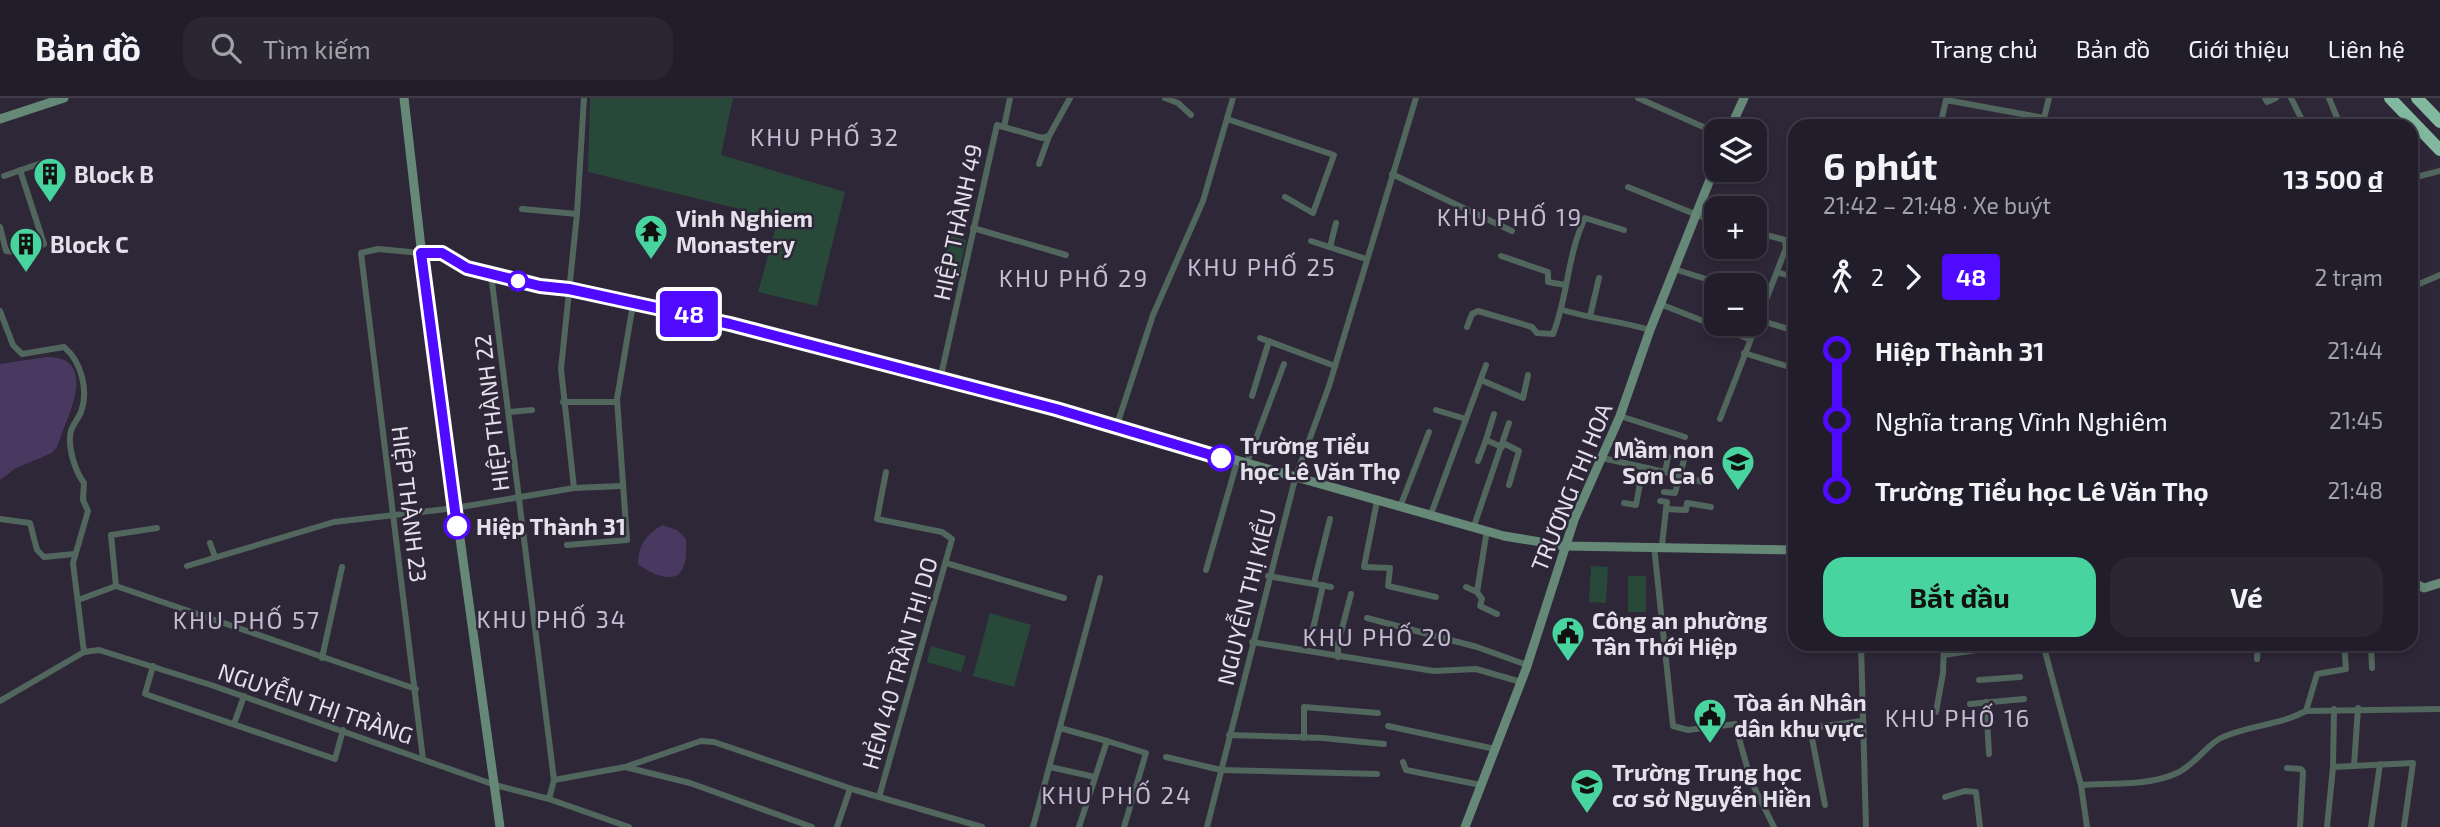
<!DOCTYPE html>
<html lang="vi">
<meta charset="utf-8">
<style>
body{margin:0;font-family:"Exo 2",sans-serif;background:#2a2632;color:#f1f3f6;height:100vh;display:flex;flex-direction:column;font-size:26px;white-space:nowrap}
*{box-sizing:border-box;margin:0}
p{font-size:23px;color:#a2a2a8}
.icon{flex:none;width:38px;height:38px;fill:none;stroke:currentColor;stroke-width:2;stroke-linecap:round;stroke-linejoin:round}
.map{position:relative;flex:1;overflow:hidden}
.side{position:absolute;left:1788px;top:21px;width:630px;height:532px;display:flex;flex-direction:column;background:#221d2a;border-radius:21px;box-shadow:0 4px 10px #0003,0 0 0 2px #3f3b47}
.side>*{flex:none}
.badge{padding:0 14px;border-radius:5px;font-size:24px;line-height:46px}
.controls{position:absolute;left:1704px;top:21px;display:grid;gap:14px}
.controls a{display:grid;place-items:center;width:63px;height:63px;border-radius:14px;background:#221d2a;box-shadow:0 4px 10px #0003,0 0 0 2px #3f3b47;font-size:35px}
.map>.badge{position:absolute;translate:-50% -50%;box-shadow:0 0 0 4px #fff}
.legs{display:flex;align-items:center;gap:10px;height:77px;padding:0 35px;font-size:23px}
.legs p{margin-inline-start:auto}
.summary{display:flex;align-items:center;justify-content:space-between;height:119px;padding:0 35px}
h1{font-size:38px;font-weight:700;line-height:52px}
.action{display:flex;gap:14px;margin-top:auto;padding:14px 35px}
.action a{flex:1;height:80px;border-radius:21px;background:#47d49e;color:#111;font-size:28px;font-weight:700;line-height:80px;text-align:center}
.action a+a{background:#2a2632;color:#f1f3f6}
ul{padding:0 35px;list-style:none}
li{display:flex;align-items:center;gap:24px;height:70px;font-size:26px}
li i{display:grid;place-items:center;width:10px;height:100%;margin:0 9px;background:currentColor}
li i::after{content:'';width:18px;height:18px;margin:-9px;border:5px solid;border-radius:50%;background:#221d2a}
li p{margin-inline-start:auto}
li:first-child i{background:linear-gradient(#0000 50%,currentColor 0)}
li:last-child i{background:linear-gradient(currentColor 50%,#0000 0)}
header{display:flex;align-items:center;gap:42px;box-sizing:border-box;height:98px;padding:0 35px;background:#221d2a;border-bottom:2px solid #3f3b47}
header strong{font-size:33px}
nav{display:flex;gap:38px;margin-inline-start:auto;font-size:24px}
.search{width:490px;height:63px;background:#2a2632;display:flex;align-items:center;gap:18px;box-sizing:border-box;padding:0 24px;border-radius:21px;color:#a2a2a8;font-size:26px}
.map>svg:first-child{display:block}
.green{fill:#284839}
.water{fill:#49385f}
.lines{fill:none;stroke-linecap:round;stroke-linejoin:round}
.street{stroke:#51665c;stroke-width:6}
.secondary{stroke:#658877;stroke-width:9}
.highway{stroke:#82b89f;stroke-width:12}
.line-1-casing{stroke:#fff;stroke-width:16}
.line-1{stroke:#4f0aff;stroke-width:10}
.stop-1-dot{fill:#fff;stroke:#4f0aff;stroke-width:3.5}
.labels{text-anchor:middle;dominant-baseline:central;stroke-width:5;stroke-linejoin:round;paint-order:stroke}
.poi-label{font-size:23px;font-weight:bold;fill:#e5e1ec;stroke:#2e2738;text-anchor:start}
.street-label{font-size:23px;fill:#e5e1ec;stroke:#2e2738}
.stop-label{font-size:23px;font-weight:bold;fill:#e5e1ec;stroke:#2e2738;text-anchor:start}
.neighbourhood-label{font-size:24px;letter-spacing:2px;fill:#c4bcd1;stroke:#2e2738}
</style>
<header>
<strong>Bản đồ</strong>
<div class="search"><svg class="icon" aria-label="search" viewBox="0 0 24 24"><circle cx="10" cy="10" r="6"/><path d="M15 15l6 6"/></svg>Tìm kiếm</div>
<nav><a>Trang chủ</a><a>Bản đồ</a><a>Giới thiệu</a><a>Liên hệ</a></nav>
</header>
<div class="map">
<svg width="2440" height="729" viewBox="0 0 2440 729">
<rect width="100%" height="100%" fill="#2e2738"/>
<g class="green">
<polygon points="590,0 733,0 721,57 845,94 817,208 758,194 777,125 738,119 740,111 588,74"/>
<polygon points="950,138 966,142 959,175 942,171"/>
<polygon points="1591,468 1608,469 1606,505 1589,504"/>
<rect x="1628" y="478" width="18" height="36"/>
<polygon points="990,515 1031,527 1014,589 973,578"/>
<polygon points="931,548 966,558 961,574 927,564"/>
</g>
<g class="water">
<path d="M46,259C92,258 75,304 64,330C60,339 59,348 52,355L16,370L0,382V266Z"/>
<path d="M662,427L677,432L686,441C686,450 687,463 683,470C675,489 648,474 638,466C638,447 646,437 662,427Z"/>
</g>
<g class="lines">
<g class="street">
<polyline points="1165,0 1178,5 1191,17"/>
<polyline points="1638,0 1717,35"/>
<polyline points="2265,0 2267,4 2276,0"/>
<polyline points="2291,0 2305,28"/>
<polyline points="2329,0 2338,22"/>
<polyline points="1227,21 1334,57 1313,115 1285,99"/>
<polyline points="1940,28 1946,2 2044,20"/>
<polyline points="2042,28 2049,0"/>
<polyline points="1004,29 1010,0"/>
<polyline points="1039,66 1049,38 1070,0"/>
<polyline points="1392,76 1512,133"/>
<polyline points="4,78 44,64"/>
<polyline points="2412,80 2440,73"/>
<polyline points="1628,89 1717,125"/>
<polyline points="522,111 577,116"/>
<polyline points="0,129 6,153 28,155 44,146 20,72"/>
<polyline points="973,130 1066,157"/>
<polyline points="1311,143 1366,161"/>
<polyline points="1330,149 1336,125"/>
<polyline points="421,155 378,151 361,155 423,661"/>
<polyline points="1501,158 1548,174 1548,184 1566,187"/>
<polyline points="1674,171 1725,187"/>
<polyline points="1777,174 1796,180"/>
<polyline points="491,176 554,682 549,701"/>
<polyline points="2412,189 2440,177"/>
<polyline points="1755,197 1766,201"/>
<polyline points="1660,206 1749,241"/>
<path d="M1563,212C1591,221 1621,223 1650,232"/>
<path d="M0,213L13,247L22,256L64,249C81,263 89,292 81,314C78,321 73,326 71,333C67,348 75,373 84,385L83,402L88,413L73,465L84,554"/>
<polyline points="1590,218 1599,180"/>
<polyline points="1758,222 1796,233"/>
<path d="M1467,229L1472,216L1478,213L1532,229L1537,235L1553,236C1568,199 1567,157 1585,120L1624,132"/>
<polyline points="1260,240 1335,268"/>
<polyline points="1744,255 1796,271"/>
<polyline points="940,282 997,27 1042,40 1049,38"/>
<polyline points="1481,282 1523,300 1528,277"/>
<polyline points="1252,298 1269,243"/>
<polyline points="563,304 617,304"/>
<polyline points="1436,312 1466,321"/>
<polyline points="509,314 532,312"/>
<polyline points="1494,316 1486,342 1502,349"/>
<polyline points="1620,318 1685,339"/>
<polyline points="1720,321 1786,150 1785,142 1755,134"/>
<polyline points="1116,330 1153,217 1203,103 1233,0"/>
<polyline points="1503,345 1519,353 1509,387"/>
<polyline points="1602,360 1665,374 1668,359"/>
<polyline points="1478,363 1486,342"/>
<polyline points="1246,367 1284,266"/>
<polyline points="1665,374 1703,384"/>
<polyline points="574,390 561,271 577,116 584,0"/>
<polyline points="1664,394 1675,395 1684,362"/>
<polyline points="1377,403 1364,469 1390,470 1388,488 1436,499"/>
<polyline points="1660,403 1667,404 1666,411"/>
<polyline points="1624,405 1636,407 1643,369"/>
<polyline points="1400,409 1429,334"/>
<polyline points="1666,411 1686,412 1687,405 1711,409"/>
<polyline points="1431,416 1486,267"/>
<polyline points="0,421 30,425 37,452 44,459 74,456"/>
<polyline points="1474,428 1509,325"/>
<polyline points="210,445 215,459"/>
<polyline points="567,447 627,442 617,301 633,206"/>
<polyline points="1662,447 1666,411"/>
<polyline points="1654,448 1673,628 1688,632 1735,626 1751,683 1774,729"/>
<polyline points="946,465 1064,500"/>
<polyline points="187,468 334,424 455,410 574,390 621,388"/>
<polyline points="1206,472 1237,364"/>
<polyline points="1268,478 1331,489"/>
<polyline points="1314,485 1330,421"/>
<polyline points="116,488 111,437 157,430"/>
<polyline points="1466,489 1477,494 1487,432"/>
<polyline points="1477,494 1482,501 1480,508 1497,516"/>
<polyline points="78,502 116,488 416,591"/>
<polyline points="1367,520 1477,549 1527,567"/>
<polyline points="1313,531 1323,487"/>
<polyline points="1252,544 1434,573 1476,571 1521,584"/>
<polyline points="1861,546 1866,729"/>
<polyline points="2043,546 2081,687 2087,729"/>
<polyline points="2371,546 2372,570"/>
<polyline points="1944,557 2014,546"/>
<polyline points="1338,559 1338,546 1351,496"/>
<polyline points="322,560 342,469"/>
<polyline points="2257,561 2258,546"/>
<polyline points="153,568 145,596 335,661 343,632"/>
<polyline points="1979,582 2020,579"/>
<polyline points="0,603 84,554 99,552 211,587 495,687 549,701 629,729"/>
<polyline points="1986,604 1989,656"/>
<polyline points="1970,606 2024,601"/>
<polyline points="2306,613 2317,576 2346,571 2344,546"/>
<polyline points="1936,614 1943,575 1944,546"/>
<polyline points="234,626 244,598"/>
<polyline points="1388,628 1495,651"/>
<polyline points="1060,630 1107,643"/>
<polyline points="1229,637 1323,640 1384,646"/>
<polyline points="1304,640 1304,609 1378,615"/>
<polyline points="1166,659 1221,672 1377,676"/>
<polyline points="1403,664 1406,672 1481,687"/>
<polyline points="2354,668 2358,610"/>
<polyline points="625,669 701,643 714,644 855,692 982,729"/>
<polyline points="1050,669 1095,679"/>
<polyline points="2333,669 2334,611"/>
<polyline points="2287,670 2301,671 2303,674 2300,729"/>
<polyline points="554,682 625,669 690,685 812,729"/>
<path d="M2081,687C2110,685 2150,688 2177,675C2195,667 2209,644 2223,639C2251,627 2280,627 2306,613L2440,611"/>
<polyline points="879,699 952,441 942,434 877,421 886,374"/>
<polyline points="1945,699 1965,693 1976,694 1980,729"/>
<polyline points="1825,707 1810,630 1862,623"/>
<polyline points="837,729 850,691"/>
<polyline points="1033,729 1100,480"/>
<polyline points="1079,729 1107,643 1146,655 1124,729"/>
<polyline points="1207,729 1295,381 1329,288 1416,0"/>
<polyline points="2327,729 2333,669 2413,665 2404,729"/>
<polyline points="2371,729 2380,666"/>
</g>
<g class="secondary">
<polyline points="404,0 427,202 500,729"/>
<polyline points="0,21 64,0"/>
<polyline points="1729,33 1744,0"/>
<polyline points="421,155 442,155 467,170 539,188 569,191 730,226 1056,311 1504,438 1565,448 1796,452"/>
<polyline points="2412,484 2424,490 2440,485"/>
<polyline points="1465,729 1526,571 1574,422 1620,318 1650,232 1717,64"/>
</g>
<g class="highway">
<polyline points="2390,0 2440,52"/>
<polyline points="2417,0 2440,24"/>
</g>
</g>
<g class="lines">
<defs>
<polyline id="line-1" points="457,428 421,155 442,155 467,170 540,188 569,191 730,226 1056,311 1221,360"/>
</defs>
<use href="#line-1" class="line-1-casing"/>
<use href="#line-1" class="line-1"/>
</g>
<defs>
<symbol id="building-pin" viewBox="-11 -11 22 30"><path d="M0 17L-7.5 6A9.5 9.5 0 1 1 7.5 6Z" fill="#47d49e" stroke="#2e2738"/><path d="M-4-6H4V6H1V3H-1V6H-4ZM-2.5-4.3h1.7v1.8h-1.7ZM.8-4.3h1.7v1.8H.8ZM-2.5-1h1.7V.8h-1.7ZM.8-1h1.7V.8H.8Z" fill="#111"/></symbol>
<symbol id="temple-pin" viewBox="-11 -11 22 30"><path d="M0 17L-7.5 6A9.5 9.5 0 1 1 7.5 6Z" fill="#47d49e" stroke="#2e2738"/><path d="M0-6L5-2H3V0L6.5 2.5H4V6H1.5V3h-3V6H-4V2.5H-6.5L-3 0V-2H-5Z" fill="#111"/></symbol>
<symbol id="school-pin" viewBox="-11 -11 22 30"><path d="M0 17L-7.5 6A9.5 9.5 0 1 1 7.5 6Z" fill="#47d49e" stroke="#2e2738"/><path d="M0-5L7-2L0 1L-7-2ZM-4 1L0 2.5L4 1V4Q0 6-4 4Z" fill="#111"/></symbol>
<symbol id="civic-pin" viewBox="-11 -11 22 30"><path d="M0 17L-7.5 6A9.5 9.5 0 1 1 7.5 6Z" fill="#47d49e" stroke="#2e2738"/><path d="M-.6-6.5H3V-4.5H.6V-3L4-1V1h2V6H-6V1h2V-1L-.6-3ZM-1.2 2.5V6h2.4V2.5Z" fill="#111"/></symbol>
</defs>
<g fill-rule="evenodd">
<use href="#building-pin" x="31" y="57" width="38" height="52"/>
<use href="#temple-pin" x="632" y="114" width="38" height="52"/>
<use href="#building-pin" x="7" y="127" width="38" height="52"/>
<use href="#school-pin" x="1719" y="345" width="38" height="52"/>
<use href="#civic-pin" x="1549" y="516" width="38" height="52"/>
<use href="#civic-pin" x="1691" y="598" width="38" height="52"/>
<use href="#school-pin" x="1568" y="668" width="38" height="52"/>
</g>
<g class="stop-1-dot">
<circle cx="518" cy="183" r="9"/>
<circle cx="1221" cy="360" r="12"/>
<circle cx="457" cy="428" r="12"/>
</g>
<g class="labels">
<g class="poi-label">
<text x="74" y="76">Block B</text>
<text x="676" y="120">Vinh Nghiem<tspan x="676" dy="26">Monastery</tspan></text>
<text x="50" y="146">Block C</text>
<text x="1714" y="351" text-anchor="end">Mầm non<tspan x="1714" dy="26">Sơn Ca 6</tspan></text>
<text x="1592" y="522">Công an phường<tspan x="1592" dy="26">Tân Thới Hiệp</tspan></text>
<text x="1734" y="604">Tòa án Nhân<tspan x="1734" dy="26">dân khu vực</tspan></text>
<text x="1612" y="674">Trường Trung học<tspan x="1612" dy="26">cơ sở Nguyễn Hiền</tspan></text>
</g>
<g class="street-label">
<text transform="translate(957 124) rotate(-78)">HIỆP THÀNH 49</text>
<text transform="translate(491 315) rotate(-97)">HIỆP THÀNH 22</text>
<text transform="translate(1571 389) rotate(-68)">TRƯƠNG THỊ HOA</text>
<text transform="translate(410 406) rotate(83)">HIỆP THÀNH 23</text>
<text transform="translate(1246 499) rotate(-76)">NGUYỄN THỊ KIỂU</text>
<text transform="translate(899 565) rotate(-74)">HẺM 40 TRẦN THỊ DO</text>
<text transform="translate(316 605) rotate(19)">NGUYỄN THỊ TRÀNG</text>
</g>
<g class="stop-label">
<text x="1240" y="347">Trường Tiểu<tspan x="1240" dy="26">học Lê Văn Thọ</tspan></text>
<text x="476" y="428">Hiệp Thành 31</text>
</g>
<g class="neighbourhood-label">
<text x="825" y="38">KHU PHỐ 32</text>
<text x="1510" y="118">KHU PHỐ 19</text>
<text x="1262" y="168">KHU PHỐ 25</text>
<text x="1074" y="179">KHU PHỐ 29</text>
<text x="552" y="520">KHU PHỐ 34</text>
<text x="247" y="521">KHU PHỐ 57</text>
<text x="1378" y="538">KHU PHỐ 20</text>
<text x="1958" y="619">KHU PHỐ 16</text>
<text x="1117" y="696">KHU PHỐ 24</text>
</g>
</g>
</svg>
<div class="controls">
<a><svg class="icon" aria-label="layers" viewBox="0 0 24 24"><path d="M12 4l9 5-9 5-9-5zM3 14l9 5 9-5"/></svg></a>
<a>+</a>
<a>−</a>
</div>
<b class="badge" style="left:689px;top:216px;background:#4f0aff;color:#fff">48</b>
<section class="side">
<div class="summary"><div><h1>6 phút</h1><p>21:42 – 21:48 · Xe buýt</p></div><b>13 500 ₫</b></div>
<div class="legs"><svg class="icon" aria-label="walk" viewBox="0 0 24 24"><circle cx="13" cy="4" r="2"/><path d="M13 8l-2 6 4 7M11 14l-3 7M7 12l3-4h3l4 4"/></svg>2<svg class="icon" aria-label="forward" viewBox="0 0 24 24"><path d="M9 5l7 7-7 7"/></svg><b class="badge" style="background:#4f0aff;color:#fff">48</b><p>2 trạm</p></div>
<ul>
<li><i style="color:#4f0aff"></i><b>Hiệp Thành 31</b><p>21:44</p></li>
<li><i style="color:#4f0aff"></i><span>Nghĩa trang Vĩnh Nghiêm</span><p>21:45</p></li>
<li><i style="color:#4f0aff"></i><b>Trường Tiểu học Lê Văn Thọ</b><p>21:48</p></li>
</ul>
<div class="action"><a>Bắt đầu</a><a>Vé</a></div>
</section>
</div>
